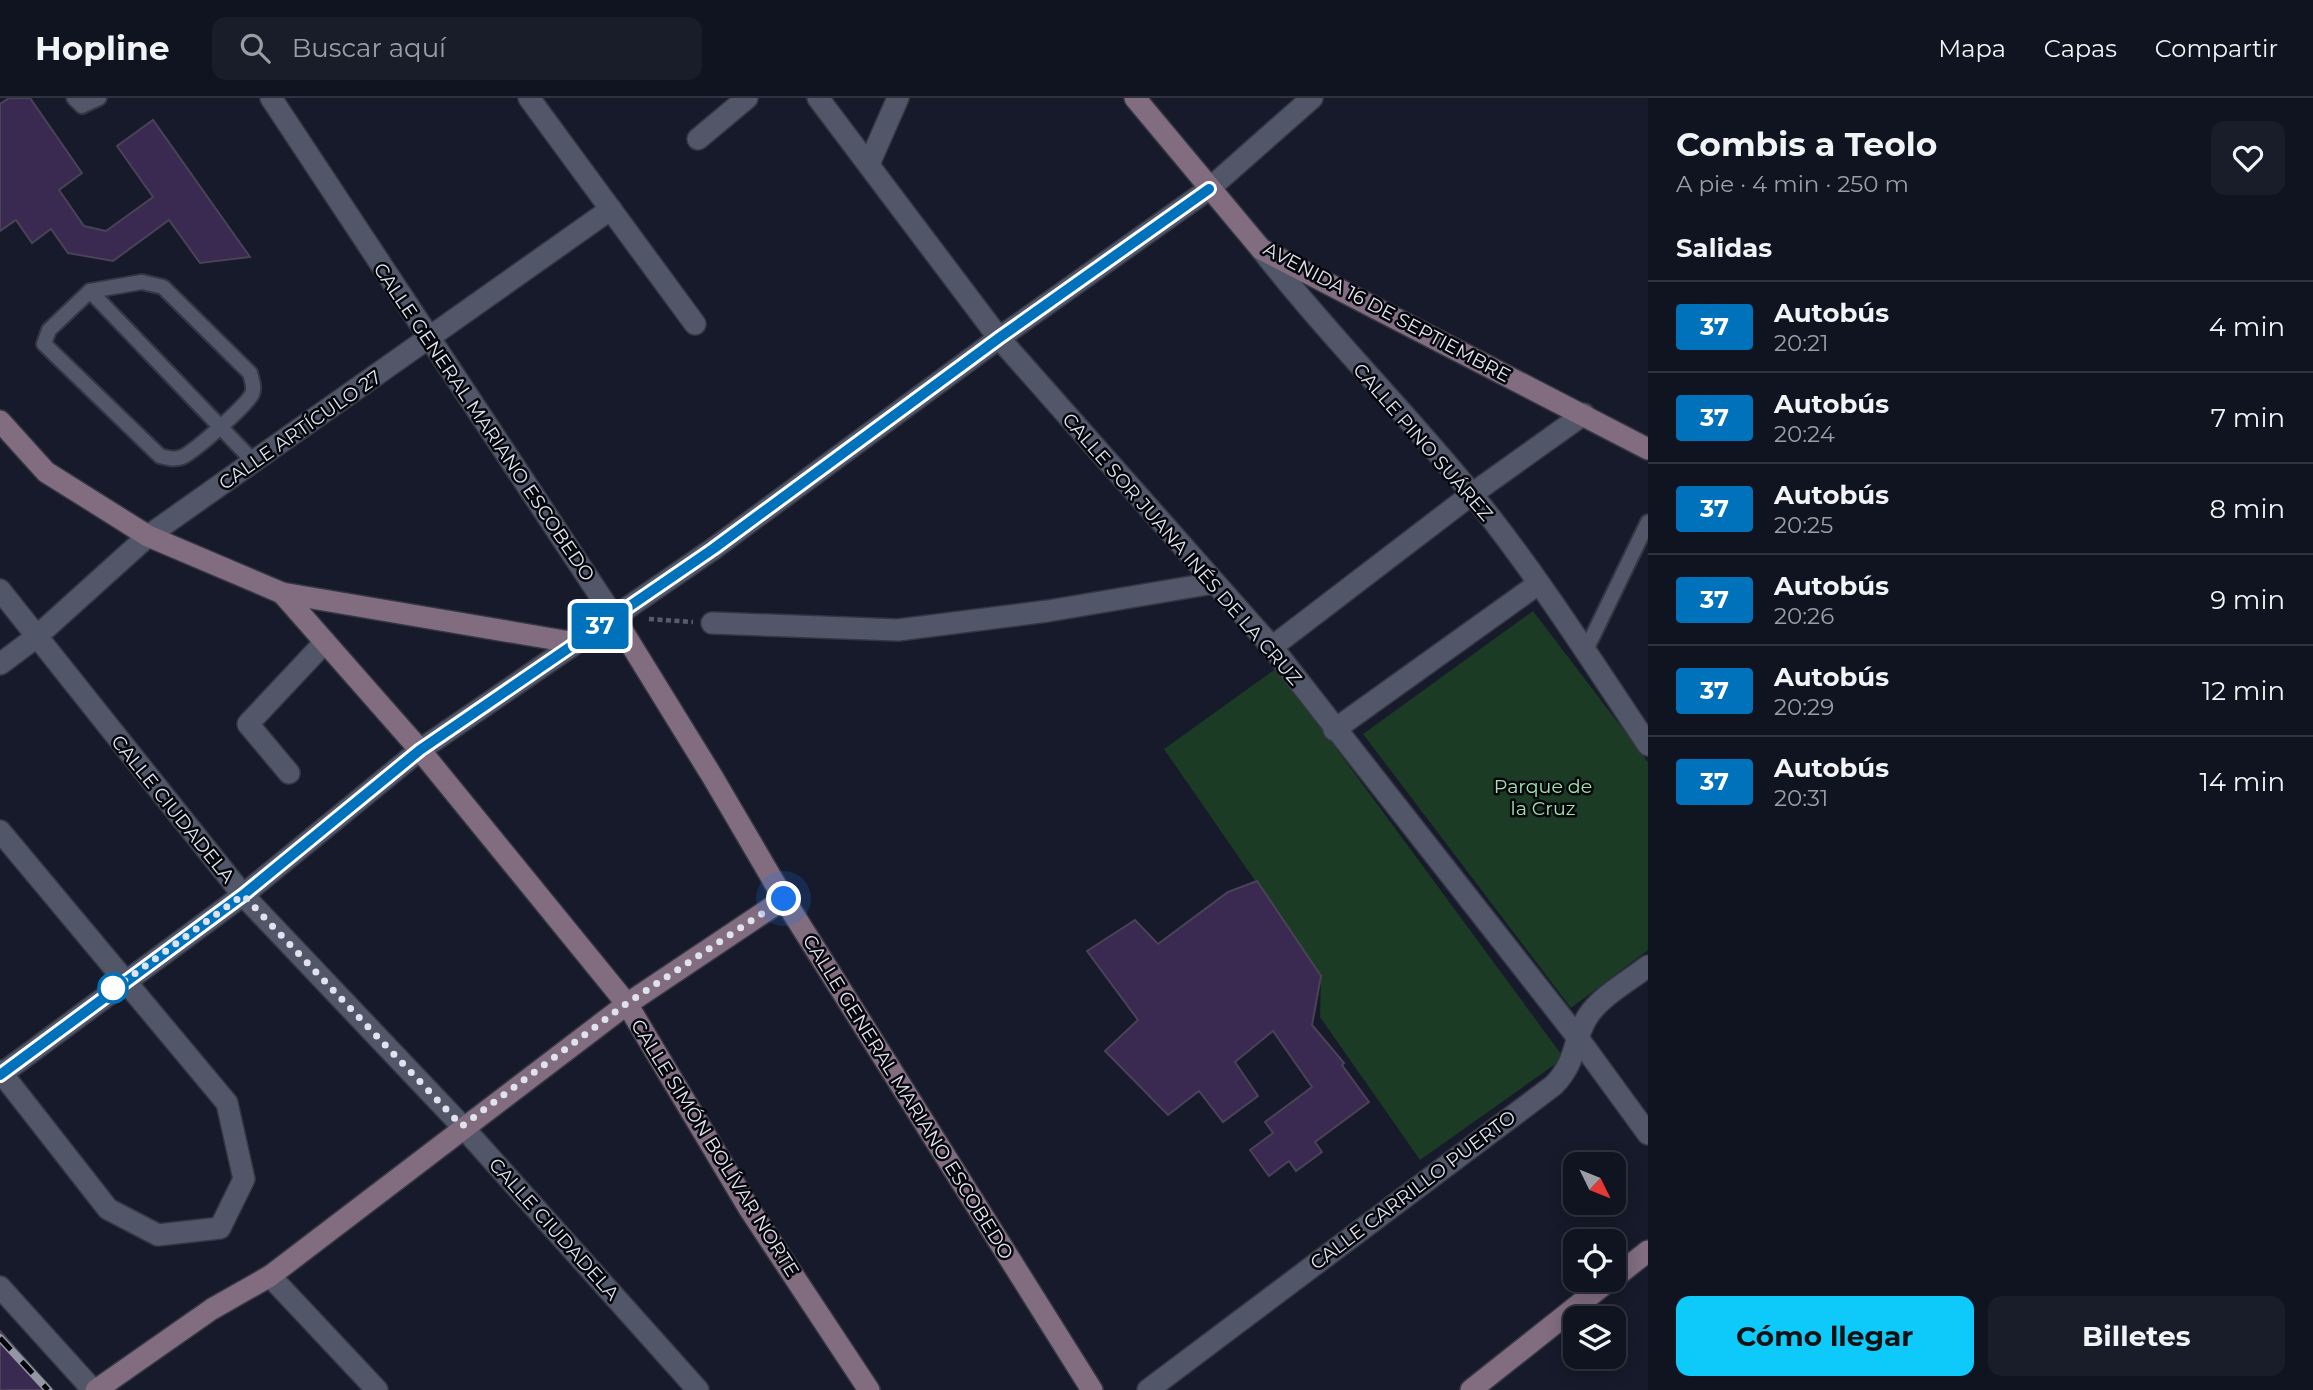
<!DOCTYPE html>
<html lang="es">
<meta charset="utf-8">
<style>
body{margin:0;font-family:Montserrat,sans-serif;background:#191d29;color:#f1f3f6;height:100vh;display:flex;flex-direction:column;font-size:26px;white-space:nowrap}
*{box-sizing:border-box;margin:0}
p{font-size:23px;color:#9c9ea5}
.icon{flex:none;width:38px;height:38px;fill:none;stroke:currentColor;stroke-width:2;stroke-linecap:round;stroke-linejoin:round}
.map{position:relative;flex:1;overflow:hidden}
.side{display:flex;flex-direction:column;background:#101420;width:665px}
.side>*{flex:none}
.badge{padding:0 14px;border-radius:5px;font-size:24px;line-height:46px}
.needle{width:46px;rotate:133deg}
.fabs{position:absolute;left:1563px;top:1054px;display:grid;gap:14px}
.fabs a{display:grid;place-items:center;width:63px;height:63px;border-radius:14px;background:#101420;box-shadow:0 4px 18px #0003,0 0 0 2px #30333e;font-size:35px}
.you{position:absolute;width:35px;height:35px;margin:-18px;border:5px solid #fff;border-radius:50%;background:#1a73e8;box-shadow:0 0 0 10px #1a73e833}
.map>.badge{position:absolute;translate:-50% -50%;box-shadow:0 0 0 4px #fff}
h2{padding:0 28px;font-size:26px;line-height:63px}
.round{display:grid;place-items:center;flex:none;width:74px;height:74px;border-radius:14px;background:#191d29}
.head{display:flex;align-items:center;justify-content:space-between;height:119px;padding:0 28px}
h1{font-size:33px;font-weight:700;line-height:52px}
.primary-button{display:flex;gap:14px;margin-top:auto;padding:14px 28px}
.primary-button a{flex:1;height:80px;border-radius:14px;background:#0dcafa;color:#111;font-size:28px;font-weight:700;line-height:80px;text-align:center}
.primary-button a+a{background:#191d29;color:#f1f3f6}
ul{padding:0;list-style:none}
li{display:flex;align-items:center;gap:21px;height:91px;padding:0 28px;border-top:2px solid #30333e}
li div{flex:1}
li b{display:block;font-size:26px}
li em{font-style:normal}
li .badge{min-width:77px;font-weight:700;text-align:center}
header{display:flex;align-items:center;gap:42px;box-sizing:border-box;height:98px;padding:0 35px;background:#101420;border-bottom:2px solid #30333e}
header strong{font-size:33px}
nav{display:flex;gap:38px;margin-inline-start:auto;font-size:24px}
.search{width:490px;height:63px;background:#191d29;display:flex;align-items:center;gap:18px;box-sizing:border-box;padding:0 24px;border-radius:14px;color:#9c9ea5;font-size:26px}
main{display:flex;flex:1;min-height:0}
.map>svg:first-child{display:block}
.green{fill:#1b3b24}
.building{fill:#3a2a51;stroke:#494355;stroke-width:2}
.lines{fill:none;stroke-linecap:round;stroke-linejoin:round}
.lane-casing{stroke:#343642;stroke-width:18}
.street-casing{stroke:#343642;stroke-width:24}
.secondary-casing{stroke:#343642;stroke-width:24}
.path{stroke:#585c6a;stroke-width:4.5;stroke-dasharray:5 3.5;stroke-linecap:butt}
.lane{stroke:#515769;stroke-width:14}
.street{stroke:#515769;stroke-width:21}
.secondary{stroke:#816c80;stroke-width:21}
.rail-casing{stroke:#9397a4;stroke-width:8}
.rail{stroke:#05060c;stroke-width:5;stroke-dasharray:16;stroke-linecap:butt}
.line-casing{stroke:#fff;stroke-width:16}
.line{stroke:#0072bc;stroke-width:10}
.walk{stroke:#e0e3ee;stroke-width:7;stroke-dasharray:0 12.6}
.stop-dot{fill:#fff;stroke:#0072bc;stroke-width:3.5}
.labels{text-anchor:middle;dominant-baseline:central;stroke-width:5;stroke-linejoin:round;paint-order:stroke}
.street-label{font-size:19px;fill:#e0e3ee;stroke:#05060c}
.park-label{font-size:19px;fill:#a0e4b0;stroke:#05060c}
</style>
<header>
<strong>Hopline</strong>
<div class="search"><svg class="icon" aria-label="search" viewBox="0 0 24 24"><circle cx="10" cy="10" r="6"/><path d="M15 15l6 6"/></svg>Buscar aquí</div>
<nav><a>Mapa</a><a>Capas</a><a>Compartir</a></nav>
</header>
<main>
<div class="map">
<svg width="1648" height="1292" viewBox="0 0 1648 1292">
<rect width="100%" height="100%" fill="#161a2a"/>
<g class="green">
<polygon points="1533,513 1648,664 1648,852 1571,910 1363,636"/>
<polygon points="1277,570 1564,960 1420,1062 1320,919 1321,878 1164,651"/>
</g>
<g class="building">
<polygon points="9,0 30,0 82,75 59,92 84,128 106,133 153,99 117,48 153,22 250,159 200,165 169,122 113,163 68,155 51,131 32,145 16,122 0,133 0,6"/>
<polygon points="1257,783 1321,878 1312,927 1344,965 1342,967 1369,1004 1315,1044 1322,1054 1296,1073 1289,1063 1269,1078 1250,1052 1273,1035 1265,1024 1312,989 1273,933 1235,964 1258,998 1223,1024 1199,993 1168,1017 1105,953 1138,922 1087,853 1135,822 1158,846 1228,794"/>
<polygon points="0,1233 53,1292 0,1292"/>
</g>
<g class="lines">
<defs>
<g id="lane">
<polyline points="74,0 82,8 99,0"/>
<path d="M142,184L163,189L250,275C252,283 255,289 252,296C246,308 194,354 182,359C174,362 168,360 160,358L44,246L49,232L90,193Z"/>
<polyline points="90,193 254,364"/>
<polyline points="1585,554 1648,424"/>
</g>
<g id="street">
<polyline points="271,0 614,519 713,451 999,240 1209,91 1312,0"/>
<polyline points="529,0 695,226"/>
<polyline points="818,0 999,240 1272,549 1578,940 1648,1036"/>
<polyline points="698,41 747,0"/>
<polyline points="869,66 898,0"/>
<path d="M1261,151C1327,236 1404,312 1472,396C1536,475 1592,563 1648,647"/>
<polyline points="0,492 243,797 462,1028 698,1292"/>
<polyline points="712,525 898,532 1048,513 1214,485"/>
<polyline points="1272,549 1472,396 1584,316"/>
<polyline points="0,566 35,540 148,438 611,111"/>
<polyline points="1334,632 1538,486"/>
<polyline points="289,675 248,626 325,544"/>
<polyline points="0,733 227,1005 244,1081 220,1130 158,1137 108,1111 0,973"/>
<polyline points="0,977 243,797 420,652 576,545"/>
<polyline points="270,1178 377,1292"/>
<polyline points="0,1189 93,1292"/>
<path d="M1148,1292L1554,987C1578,962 1572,943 1588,918C1601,898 1629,883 1648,868"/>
</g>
<g id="secondary">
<polyline points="1135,0 1261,151 1648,351"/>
<polyline points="0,323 46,374 148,438 282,495 576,545 614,519 712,678 784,801 1092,1292"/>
<polyline points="282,495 420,652 627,906 750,1112 869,1292"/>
<polyline points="1614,1180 1648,1153"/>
<polyline points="96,1292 212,1211 270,1178 627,906 784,801"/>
<polyline points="1471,1292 1611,1181"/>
</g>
</defs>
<use href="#lane" class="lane-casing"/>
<use href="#street" class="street-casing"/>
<use href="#secondary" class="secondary-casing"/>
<polyline class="path" points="649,521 693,524"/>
<use href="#lane" class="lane"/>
<use href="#street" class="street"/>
<use href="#secondary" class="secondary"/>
<defs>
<polyline id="rail" points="0,1240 48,1292"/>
</defs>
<use href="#rail" class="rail-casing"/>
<use href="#rail" class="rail"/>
</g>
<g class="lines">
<defs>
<polyline id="line" points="0,977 243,797 420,652 713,451 999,240 1209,91"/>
</defs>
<use href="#line" class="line-casing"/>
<use href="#line" class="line"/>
<polyline class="walk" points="113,890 104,898 243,797 462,1028 626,906 784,801"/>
</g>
<circle class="stop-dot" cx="113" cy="890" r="14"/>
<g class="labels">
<g class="street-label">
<text transform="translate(1387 214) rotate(28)">AVENIDA 16 DE SEPTIEMBRE</text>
<text transform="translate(484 324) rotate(56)">CALLE GENERAL MARIANO ESCOBEDO</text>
<text transform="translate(300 332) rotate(-35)">CALLE ARTÍCULO 27</text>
<text transform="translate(1423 344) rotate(49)">CALLE PINO SUÁREZ</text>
<text transform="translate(1182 451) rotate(49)">CALLE SOR JUANA INÉS DE LA CRUZ</text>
<text transform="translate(173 711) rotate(51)">CALLE CIUDADELA</text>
<text transform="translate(908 999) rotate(58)">CALLE GENERAL MARIANO ESCOBEDO</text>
<text transform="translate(715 1050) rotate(58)">CALLE SIMÓN BOLÍVAR NORTE</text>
<text transform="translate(1413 1092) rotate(-37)">CALLE CARRILLO PUERTO</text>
<text transform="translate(554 1131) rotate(48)">CALLE CIUDADELA</text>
</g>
<g class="park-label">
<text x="1543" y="688">Parque de<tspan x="1543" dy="22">la Cruz</tspan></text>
</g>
</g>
</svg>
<div class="fabs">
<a><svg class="needle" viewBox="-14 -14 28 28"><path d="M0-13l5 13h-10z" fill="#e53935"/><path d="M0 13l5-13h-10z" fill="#9c9ea5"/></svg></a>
<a><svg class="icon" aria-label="locate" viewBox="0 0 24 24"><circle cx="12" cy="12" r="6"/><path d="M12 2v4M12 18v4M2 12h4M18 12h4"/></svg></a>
<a><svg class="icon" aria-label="layers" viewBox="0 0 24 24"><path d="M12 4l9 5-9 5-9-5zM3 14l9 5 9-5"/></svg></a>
</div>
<div class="you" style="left:784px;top:801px"></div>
<b class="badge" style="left:600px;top:528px;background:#0072bc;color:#fff">37</b>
</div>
<section class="side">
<div class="head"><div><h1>Combis a Teolo</h1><p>A pie · 4 min · 250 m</p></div><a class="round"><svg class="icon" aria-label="heart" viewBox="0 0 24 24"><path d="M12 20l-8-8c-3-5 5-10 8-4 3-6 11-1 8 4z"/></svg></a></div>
<h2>Salidas</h2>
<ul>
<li><span class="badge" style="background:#0072bc;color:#fff">37</span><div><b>Autobús</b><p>20:21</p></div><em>4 min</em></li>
<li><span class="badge" style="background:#0072bc;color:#fff">37</span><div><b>Autobús</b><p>20:24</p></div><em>7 min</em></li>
<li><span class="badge" style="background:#0072bc;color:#fff">37</span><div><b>Autobús</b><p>20:25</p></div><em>8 min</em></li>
<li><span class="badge" style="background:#0072bc;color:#fff">37</span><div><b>Autobús</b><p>20:26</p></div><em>9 min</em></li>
<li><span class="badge" style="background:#0072bc;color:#fff">37</span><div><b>Autobús</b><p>20:29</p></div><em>12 min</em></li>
<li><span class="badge" style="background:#0072bc;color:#fff">37</span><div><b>Autobús</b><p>20:31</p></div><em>14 min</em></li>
</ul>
<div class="primary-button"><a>Cómo llegar</a><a>Billetes</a></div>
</section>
</main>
